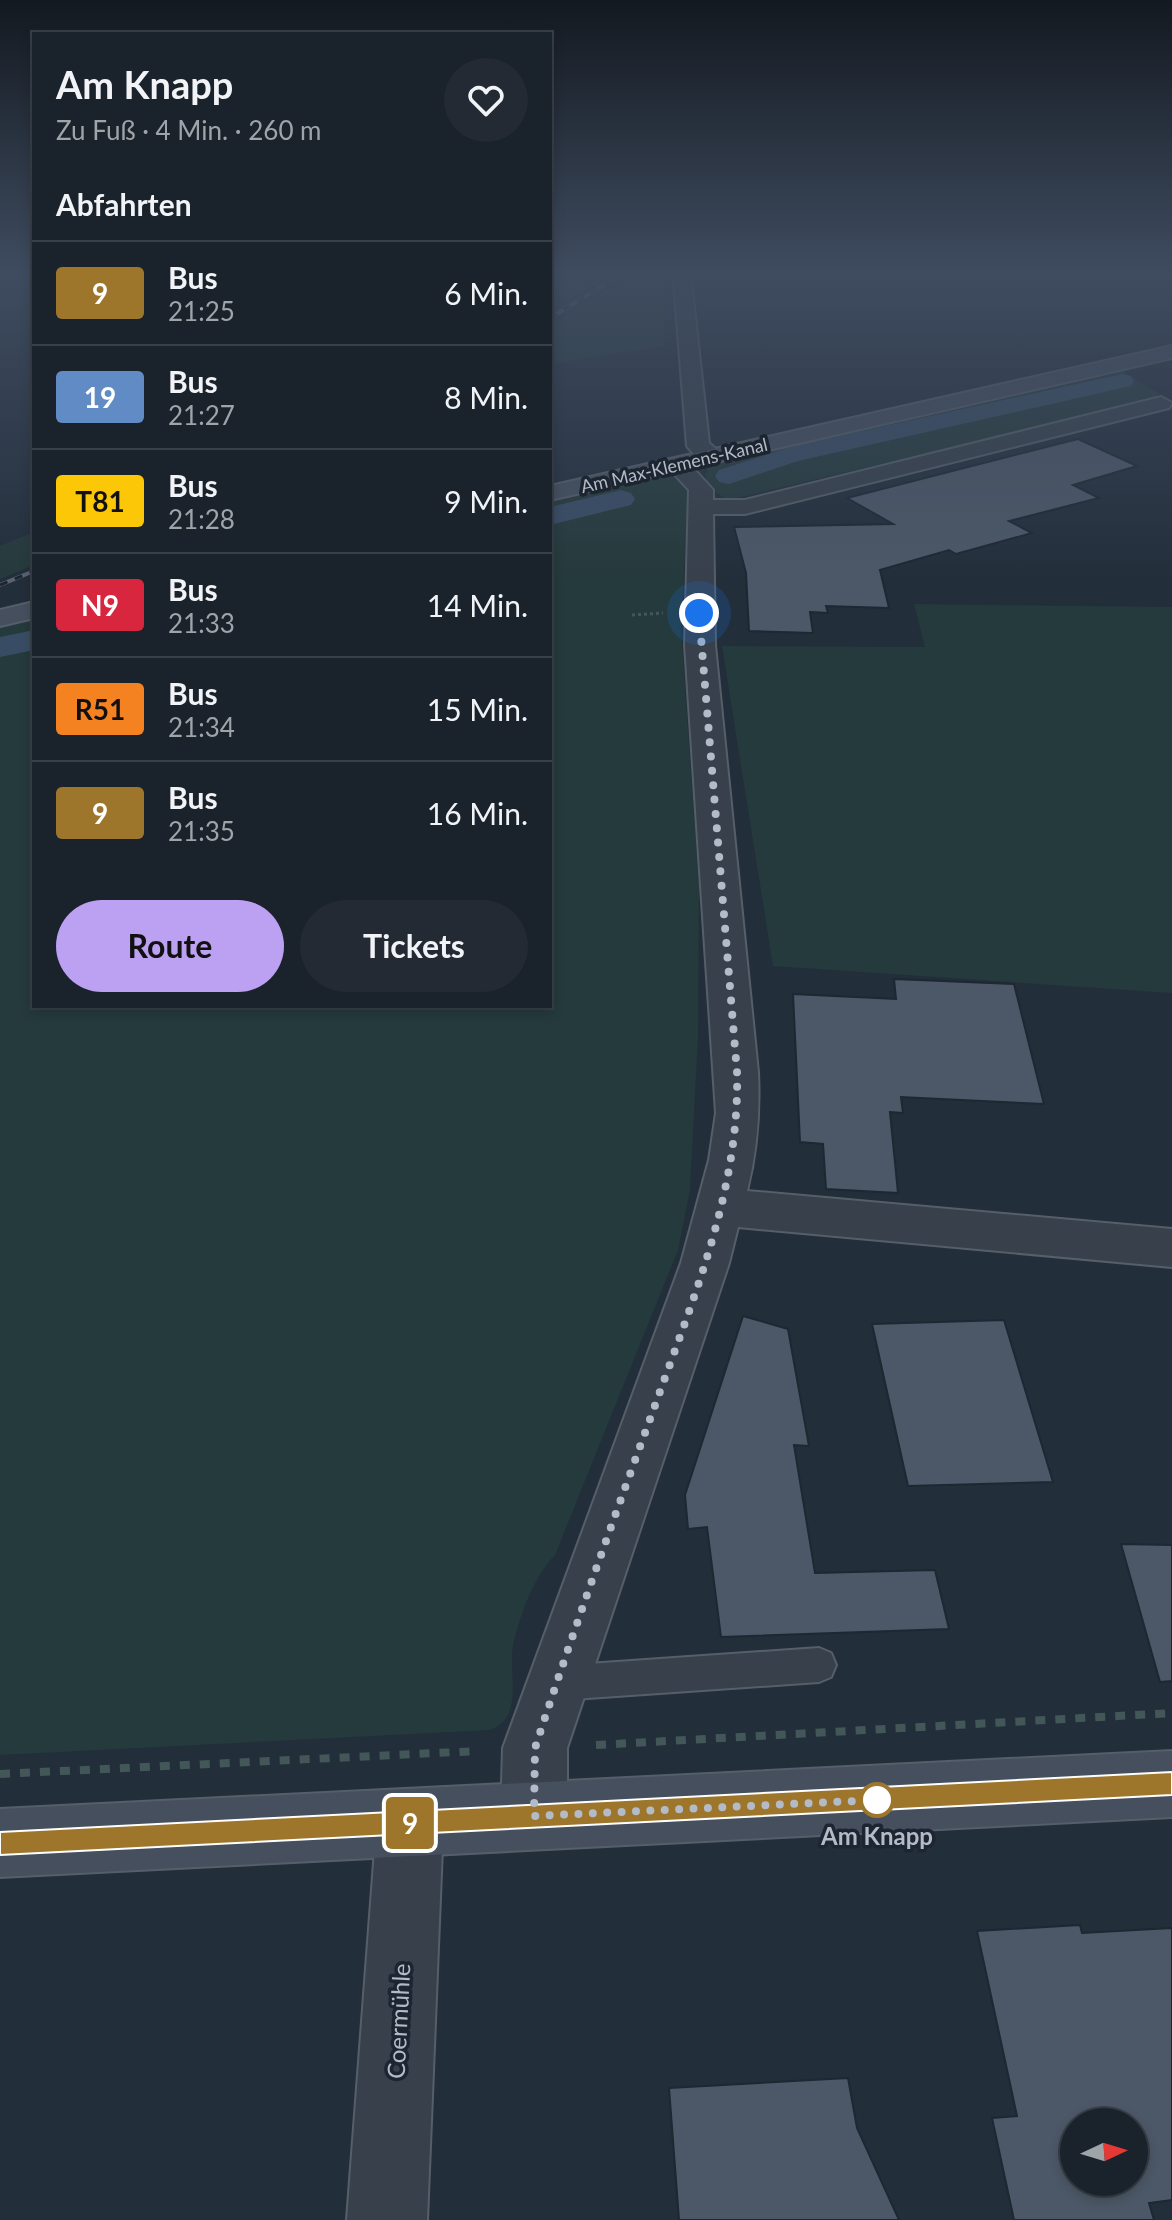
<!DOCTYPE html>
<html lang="de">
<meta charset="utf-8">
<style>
body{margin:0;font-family:Lato,sans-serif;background:#232a34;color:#f1f3f6;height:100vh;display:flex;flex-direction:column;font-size:30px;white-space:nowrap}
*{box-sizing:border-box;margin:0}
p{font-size:26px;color:#9fa4a9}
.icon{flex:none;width:44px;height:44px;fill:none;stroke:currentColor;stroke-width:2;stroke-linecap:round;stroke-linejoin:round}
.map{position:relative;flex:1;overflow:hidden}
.drawer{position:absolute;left:32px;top:32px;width:520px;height:976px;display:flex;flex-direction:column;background:#1a222c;border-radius:0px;box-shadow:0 4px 12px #0003,0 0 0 2px #383f48}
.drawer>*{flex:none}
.badge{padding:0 16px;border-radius:6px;font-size:28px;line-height:52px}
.needle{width:52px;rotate:86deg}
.fabs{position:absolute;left:1060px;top:2108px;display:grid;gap:16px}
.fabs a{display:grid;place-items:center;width:88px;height:88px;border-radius:50%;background:#1a222c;box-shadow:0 4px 12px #0003,0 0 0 2px #383f48;font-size:40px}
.you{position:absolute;width:40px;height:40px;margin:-20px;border:6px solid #fff;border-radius:50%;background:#1a73e8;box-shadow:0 0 0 12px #1a73e833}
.map>.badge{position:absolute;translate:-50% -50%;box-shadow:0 0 0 4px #fff}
h2{padding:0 24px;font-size:30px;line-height:72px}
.round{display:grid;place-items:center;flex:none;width:84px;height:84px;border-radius:42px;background:#232a34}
.overview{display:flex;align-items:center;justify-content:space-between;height:136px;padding:0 24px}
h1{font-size:38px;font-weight:700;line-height:60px}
.action{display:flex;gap:16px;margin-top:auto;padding:16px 24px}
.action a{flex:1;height:92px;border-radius:48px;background:#bca0f2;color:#111;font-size:32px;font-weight:700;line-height:92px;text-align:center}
.action a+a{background:#232a34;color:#f1f3f6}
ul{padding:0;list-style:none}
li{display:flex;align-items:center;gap:24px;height:104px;padding:0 24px;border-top:2px solid #383f48}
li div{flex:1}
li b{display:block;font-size:30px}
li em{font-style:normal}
li .badge{min-width:88px;font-weight:700;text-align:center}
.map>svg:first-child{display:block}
.green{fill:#253a3c}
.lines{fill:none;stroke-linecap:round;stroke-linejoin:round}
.canal{fill:#384d64;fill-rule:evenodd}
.building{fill:#4c5867;stroke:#1e2732;stroke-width:2;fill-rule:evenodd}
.lane-casing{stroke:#555e69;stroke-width:4}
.street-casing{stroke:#555e69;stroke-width:4}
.secondary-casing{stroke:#555e69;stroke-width:4}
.path-far1{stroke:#435759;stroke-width:3;stroke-dasharray:3 3;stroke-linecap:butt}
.path{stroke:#435759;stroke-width:8;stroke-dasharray:10 10;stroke-linecap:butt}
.lane{fill:#37404b;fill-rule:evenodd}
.street{fill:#37404b;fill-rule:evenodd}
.secondary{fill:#454f5e;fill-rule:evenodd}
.rail-casing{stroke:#596472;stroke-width:4}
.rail{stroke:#1c2530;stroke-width:3;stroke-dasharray:8;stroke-linecap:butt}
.line{fill:#9d762c;stroke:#fff;stroke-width:2}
.walk{stroke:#b2bbc7;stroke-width:8;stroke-dasharray:0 14.4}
.stop-dot{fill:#fff;stroke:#9d762c;stroke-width:4}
.labels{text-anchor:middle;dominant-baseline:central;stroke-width:7;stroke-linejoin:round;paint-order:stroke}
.far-street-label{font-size:18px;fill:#b2bbc7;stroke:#1c2530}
.near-stop-label{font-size:24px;font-weight:bold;fill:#b2bbc7;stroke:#1c2530}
.near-street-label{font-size:24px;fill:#b2bbc7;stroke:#1c2530}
</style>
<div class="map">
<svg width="1172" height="2220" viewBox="0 0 1172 2220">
<rect width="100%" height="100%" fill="#232e3b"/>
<g class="green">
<polygon points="585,271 617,271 550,310 550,288"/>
<polygon points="640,271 670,271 666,278 664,346 550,364 550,325"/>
<polygon points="1121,370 1158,393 1155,399 728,500 708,487 705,474 711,464"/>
<path d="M655,476L675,477L687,485L688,494L681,629L699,887L698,1036L690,1190L678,1250L555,1555C534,1576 519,1617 513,1646C508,1673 525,1719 489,1730L0,1755V626L34,619V1006H550V501Z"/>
<polygon points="34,532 34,565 0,579 0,546"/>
<polygon points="914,604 1172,607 1172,993 773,966 722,646 925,647"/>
</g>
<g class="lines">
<g class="canal">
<polygon points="1122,374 1131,376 1134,381 1131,386 798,461 729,484 719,482 715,476 719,470 790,447"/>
<polygon points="621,490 631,493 635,499 631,505 550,525 550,507"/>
<polygon points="34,630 34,650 0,657 0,637"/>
</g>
</g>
<g class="building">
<polygon points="1078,439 1137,466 1073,485 1099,498 1009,521 1032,533 956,554 949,550 880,570 889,608 826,606 828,613 810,612 813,633 749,631 746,573 734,527 893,524 847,498"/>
<polygon points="894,979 1014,984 1044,1104 901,1097 903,1113 890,1112 898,1193 826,1189 823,1144 800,1142 793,994 896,999"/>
<polygon points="743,1316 788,1329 809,1446 794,1445 815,1573 935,1570 949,1629 721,1637 707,1527 688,1529 685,1495"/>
<polygon points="1004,1320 1053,1482 908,1486 872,1324"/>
<polygon points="1121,1544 1172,1545 1172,1681 1160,1682"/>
<path d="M1080,1925L1082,1933L1172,1928V2200L1149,2203L1154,2220H1014L992,2118L1017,2116L977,1931ZM1074,2122H1134V2182H1074Z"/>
<polygon points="848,2078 857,2128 899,2220 679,2220 669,2088"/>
</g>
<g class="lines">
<defs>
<polygon id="lane" points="819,1648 831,1653 836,1665 831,1677 819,1682 559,1700 547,1695 542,1683 547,1671 559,1666"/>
<g id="street">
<path d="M673,271H690L709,443L724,456L720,461C707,464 695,457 687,446Z"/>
<path d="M1161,397L1172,403L1169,408L745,514H713L715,645L758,1072C760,1113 757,1151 747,1191L1172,1229V1267L738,1227L729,1263L567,1748V1816L558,1840L534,1849L510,1840L501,1816L503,1748L681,1263L709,1160L716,1113L685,645L689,490L665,464L669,459H685L713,490V500H745Z"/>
<polygon points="410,1790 434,1799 443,1823 427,2220 347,2220 377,1823 386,1799"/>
</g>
<g id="secondary">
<polygon points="1172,346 1172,358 550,500 550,486"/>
<polygon points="34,602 34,618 0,626 0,610"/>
<polygon points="1172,1751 1172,1817 0,1877 0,1809"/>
</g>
</defs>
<use href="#lane" class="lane-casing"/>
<use href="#street" class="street-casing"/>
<use href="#secondary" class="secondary-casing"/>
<polyline class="path-far1" points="632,615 663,613"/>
<g class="path">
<polyline points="596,1745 1172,1713"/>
<polyline points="0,1774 478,1751"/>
</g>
<use href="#lane" class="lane"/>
<use href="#street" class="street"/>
<use href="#secondary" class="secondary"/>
<defs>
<g id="rail">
<polyline points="550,318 627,271"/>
<polyline points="0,585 34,571"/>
</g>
</defs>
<use href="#rail" class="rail-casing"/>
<use href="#rail" class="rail"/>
</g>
<linearGradient id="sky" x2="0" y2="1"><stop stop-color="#131920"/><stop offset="0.47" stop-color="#3f4c60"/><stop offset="1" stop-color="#3f4c60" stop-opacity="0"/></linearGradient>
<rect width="1172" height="582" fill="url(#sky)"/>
<polygon class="line" points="1172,1772 1172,1795 0,1855 0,1832"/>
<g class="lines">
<path class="walk" d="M699,613L737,1072C740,1191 692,1301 653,1411C612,1523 572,1635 535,1748L534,1816L877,1800"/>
</g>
<circle class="stop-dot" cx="877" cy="1800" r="16"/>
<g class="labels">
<g class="far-street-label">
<text transform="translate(674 465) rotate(-13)">Am Max-Klemens-Kanal</text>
</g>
<g class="near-stop-label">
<text x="877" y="1835">Am Knapp</text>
</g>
<g class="near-street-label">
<text transform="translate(398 2021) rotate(-87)">Coermühle</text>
</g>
</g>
</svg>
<div class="fabs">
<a><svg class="needle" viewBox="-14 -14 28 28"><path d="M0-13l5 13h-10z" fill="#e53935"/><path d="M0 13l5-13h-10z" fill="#9fa4a9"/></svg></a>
</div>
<div class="you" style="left:699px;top:613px"></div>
<b class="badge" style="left:410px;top:1823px;background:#9d762c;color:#fff">9</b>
<section class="drawer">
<div class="overview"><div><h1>Am Knapp</h1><p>Zu Fuß · 4 Min. · 260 m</p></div><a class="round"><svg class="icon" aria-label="heart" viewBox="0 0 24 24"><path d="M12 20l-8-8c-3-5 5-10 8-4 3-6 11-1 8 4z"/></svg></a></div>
<h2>Abfahrten</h2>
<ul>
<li><span class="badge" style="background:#9d762c;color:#fff">9</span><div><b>Bus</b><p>21:25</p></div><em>6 Min.</em></li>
<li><span class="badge" style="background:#608bc4;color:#fff">19</span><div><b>Bus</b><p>21:27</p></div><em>8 Min.</em></li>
<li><span class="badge" style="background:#fbc707;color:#111">T81</span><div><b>Bus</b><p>21:28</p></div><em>9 Min.</em></li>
<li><span class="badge" style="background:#d7263d;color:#fff">N9</span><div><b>Bus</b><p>21:33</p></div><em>14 Min.</em></li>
<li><span class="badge" style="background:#f58220;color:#111">R51</span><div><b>Bus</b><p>21:34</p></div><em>15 Min.</em></li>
<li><span class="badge" style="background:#9d762c;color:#fff">9</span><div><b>Bus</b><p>21:35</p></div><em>16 Min.</em></li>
</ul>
<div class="action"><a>Route</a><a>Tickets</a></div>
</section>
</div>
